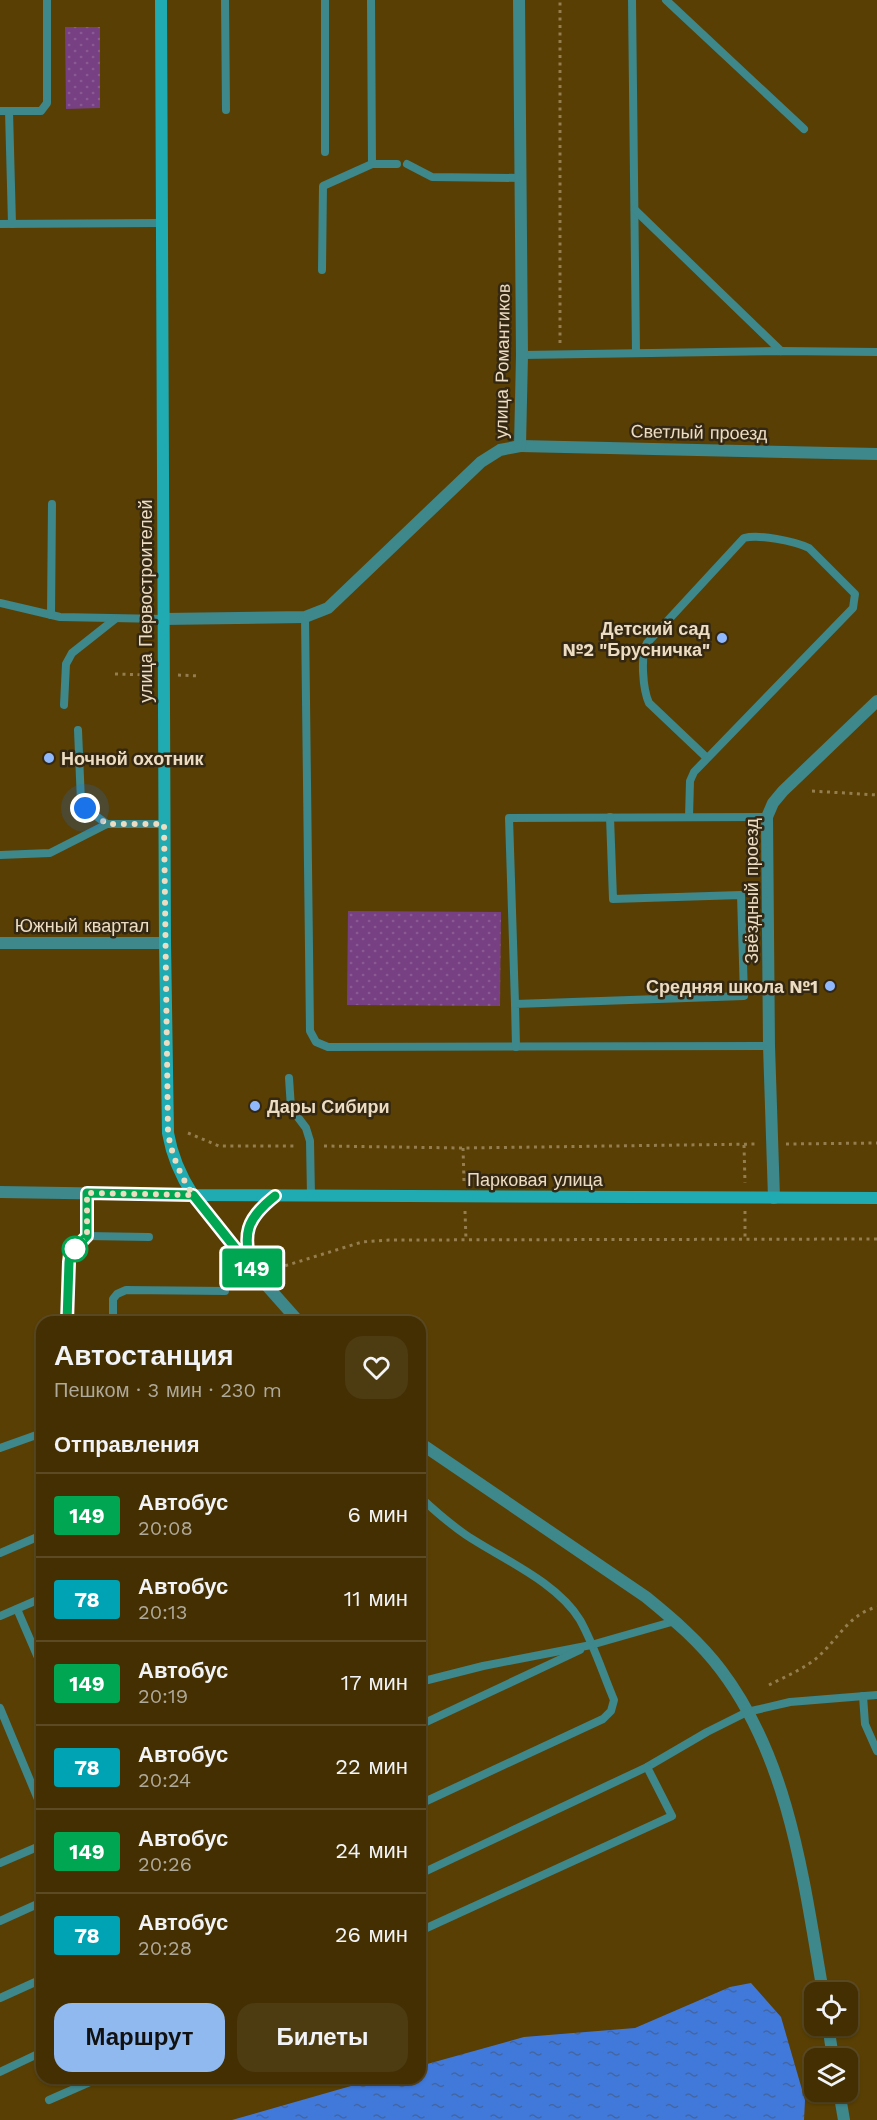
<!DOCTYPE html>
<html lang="ru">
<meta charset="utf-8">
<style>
body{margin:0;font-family:"Work Sans",sans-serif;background:#4d3b11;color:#f1f3f6;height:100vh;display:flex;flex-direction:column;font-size:22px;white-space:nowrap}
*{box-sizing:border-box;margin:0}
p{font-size:20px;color:#afa999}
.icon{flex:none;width:33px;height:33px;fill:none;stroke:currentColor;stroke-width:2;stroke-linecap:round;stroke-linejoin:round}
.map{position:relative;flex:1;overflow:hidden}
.panel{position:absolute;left:36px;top:1316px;width:390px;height:768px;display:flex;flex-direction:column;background:#432f02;border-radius:18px;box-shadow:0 2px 4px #0004,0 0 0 2px #5b4a24}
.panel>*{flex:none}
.badge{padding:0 12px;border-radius:4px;font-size:21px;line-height:39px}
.tools{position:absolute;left:804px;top:1982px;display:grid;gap:12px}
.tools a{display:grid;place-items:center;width:54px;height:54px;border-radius:12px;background:#432f02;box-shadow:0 2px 4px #0004,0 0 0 2px #5b4a24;font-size:30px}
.you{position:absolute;width:30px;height:30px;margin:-15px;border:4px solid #fff;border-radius:50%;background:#1a73e8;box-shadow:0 0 0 9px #1a73e833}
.map>.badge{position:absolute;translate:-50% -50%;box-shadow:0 0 0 3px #fff}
h2{padding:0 18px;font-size:22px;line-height:54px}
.round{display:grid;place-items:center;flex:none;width:63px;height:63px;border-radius:18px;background:#4d3b11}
.head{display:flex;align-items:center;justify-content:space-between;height:102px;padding:0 18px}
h1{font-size:28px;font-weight:700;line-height:45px}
.action{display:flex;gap:12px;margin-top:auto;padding:12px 18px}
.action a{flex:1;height:69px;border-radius:18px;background:#90b9f0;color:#111;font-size:24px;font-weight:700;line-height:69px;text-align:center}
.action a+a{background:#4d3b11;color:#f1f3f6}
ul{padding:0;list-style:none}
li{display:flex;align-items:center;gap:18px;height:84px;padding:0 18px;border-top:2px solid #5b4a24}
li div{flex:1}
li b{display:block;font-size:22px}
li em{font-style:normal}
li .badge{min-width:66px;font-weight:700;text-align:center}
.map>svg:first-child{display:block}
.park{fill:url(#park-dots)}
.water{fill:url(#water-ripples)}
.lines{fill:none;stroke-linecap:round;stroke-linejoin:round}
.path{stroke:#947d4f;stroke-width:3;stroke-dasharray:3 4.5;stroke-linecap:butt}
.lane{stroke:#3e878b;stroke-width:8}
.street{stroke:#3e878b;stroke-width:12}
.secondary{stroke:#20abb2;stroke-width:12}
.line-casing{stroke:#fff;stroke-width:14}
.line{stroke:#00a651;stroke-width:9}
.walk{stroke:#ecdcc2;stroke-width:6;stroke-dasharray:0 10.8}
.poi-dot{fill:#90b8fd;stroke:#342813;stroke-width:2}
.stop-dot{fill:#fff;stroke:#00a651;stroke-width:3}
.labels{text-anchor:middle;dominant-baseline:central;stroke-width:5;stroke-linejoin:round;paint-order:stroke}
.street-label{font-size:18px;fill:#ecdcc2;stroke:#342813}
.poi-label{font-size:18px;font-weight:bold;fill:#ecdcc2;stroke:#342813;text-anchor:end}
</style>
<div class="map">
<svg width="877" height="2120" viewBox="0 0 877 2120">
<defs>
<pattern id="park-dots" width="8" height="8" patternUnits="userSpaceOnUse" patternTransform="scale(1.5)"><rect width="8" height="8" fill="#774082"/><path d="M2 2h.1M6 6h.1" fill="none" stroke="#8a5b92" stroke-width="1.8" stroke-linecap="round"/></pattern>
<pattern id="water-ripples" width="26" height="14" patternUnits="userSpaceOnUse" patternTransform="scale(1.5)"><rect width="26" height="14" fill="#4179da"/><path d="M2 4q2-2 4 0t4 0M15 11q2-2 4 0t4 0" fill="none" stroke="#4366a2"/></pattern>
</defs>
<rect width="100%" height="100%" fill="#593f03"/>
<g class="park">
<polygon points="65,27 100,27 100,108 66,109"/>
<polygon points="348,911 501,912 500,1006 347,1005"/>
</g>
<polygon class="water" points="751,1983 781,2017 805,2100 804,2120 232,2120 379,2078 420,2078 420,2066 524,2037 635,2028 730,1987"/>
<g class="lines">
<g class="path">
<polyline points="560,343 560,0"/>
<polyline points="115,674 151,675"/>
<polyline points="178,675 200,676"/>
<polyline points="812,791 877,795"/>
<polyline points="188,1133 219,1146 296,1146"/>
<polyline points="786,1144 877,1143"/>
<polyline points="744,1145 745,1183"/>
<polyline points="324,1146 463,1148 758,1144"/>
<polyline points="463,1148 464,1181"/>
<polyline points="465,1211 466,1240"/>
<polyline points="745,1211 745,1239"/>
<polyline points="278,1268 362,1242 389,1240 877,1239"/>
<path d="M769,1685C786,1676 807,1668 821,1654C839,1637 851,1613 877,1607"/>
</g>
<g class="lane">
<polyline points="225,0 226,110"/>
<polyline points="325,0 325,152"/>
<polyline points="371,0 372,164"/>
<polyline points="632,0 636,353"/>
<polyline points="666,0 804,129"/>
<polyline points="0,111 41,111 47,103 47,0"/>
<polyline points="9,111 12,224"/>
<polyline points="407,164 432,177 521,178"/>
<polyline points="635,210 781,351"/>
<polyline points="0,224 161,223"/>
<polyline points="322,270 323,186 372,164 397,164"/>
<polyline points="522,355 781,351 877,352"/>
<polyline points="0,603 60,617 163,619"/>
<polyline points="51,615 52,504"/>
<polyline points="305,617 310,1031 316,1042 328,1047 769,1046"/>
<polyline points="64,705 66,664 72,653 115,619"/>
<polyline points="78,730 81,802 85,808 107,824"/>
<path d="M689,817L690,781L694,772L853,608L855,594L809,548C794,541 759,534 744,538L647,643C640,656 643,690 649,703L707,758"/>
<polyline points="0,855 50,853 107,824 164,824"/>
<polyline points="515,1004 509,818 767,817"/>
<polyline points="516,1047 515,1004 744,996 741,895 613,899 610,817"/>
<polyline points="289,1078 291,1108 306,1128 310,1141 311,1196"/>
<polyline points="87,1236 149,1237"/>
<polyline points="67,1322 69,1261 70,1254 87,1236 87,1193"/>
<polyline points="113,1322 113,1299 117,1294 126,1290 225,1291"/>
<polyline points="0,1448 42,1433"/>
<path d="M420,1497C435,1511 450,1524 466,1535C502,1559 557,1582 580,1620C594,1645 603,1674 614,1700L611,1711L603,1719L420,1804"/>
<polyline points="0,1553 42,1535"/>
<polyline points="17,1609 42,1667"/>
<polyline points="0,1616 42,1598"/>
<polyline points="420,1682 483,1666 591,1645 675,1621"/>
<polyline points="863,1696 865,1724 877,1751"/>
<polyline points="0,1708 42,1809"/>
<polyline points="420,1725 580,1650"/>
<polyline points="0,1863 42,1845"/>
<polyline points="420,1874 647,1767 707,1732 747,1712 790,1702 877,1695"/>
<polyline points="0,1921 42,1902"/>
<polyline points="420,1931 672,1816 647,1767"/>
<polyline points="0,1998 42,1979"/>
<polyline points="0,2072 42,2052"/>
<polyline points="49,2100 99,2078"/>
</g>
<g class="street">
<polyline points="520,446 877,454"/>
<polyline points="163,619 305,617 328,608 481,462 500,450 520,446 522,355 519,0"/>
<polyline points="0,943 165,943"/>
<polyline points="0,1192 193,1195 252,1269 299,1322"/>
<polyline points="774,1198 769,1046 767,817 773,803 783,791 877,701"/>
<path d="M251,1264C242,1231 249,1217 275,1196"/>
<path d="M420,1443L646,1597C673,1619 700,1642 721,1670C790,1761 804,1883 823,1992"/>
<polyline points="828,2025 833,2058"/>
<polyline points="839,2091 844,2120"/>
</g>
<path class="secondary" d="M161,0L165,943L168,1133C172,1156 180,1175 193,1195L877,1198"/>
</g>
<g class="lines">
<defs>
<path id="line" d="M67,1322L69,1262L70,1254L87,1236V1193L193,1195L252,1269C242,1234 246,1219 275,1196"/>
</defs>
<use href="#line" class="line-casing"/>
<use href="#line" class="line"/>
<path class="walk" d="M75,1249L87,1236V1193L193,1195C180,1175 172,1156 168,1133L164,824H107L85,808"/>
</g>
<g class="poi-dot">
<circle cx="722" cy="638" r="6"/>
<circle cx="49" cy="758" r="6"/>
<circle cx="830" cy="986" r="6"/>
<circle cx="255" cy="1106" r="6"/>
</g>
<circle class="stop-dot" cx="75" cy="1249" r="12"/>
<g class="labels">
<g class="street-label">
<text transform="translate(502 361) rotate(-89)">улица Романтиков</text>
<text transform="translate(699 432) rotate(1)">Светлый проезд</text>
<text transform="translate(145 601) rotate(-90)">улица Первостроителей</text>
<text transform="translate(751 891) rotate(-90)">Звёздный проезд</text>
<text x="82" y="925">Южный квартал</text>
<text x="535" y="1179">Парковая улица</text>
</g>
<g class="poi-label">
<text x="710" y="628">Детский сад<tspan x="710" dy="21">№2 "Брусничка"</tspan></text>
<text x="61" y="758" text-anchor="start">Ночной охотник</text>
<text x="818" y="986">Средняя школа №1</text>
<text x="267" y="1106" text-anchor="start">Дары Сибири</text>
</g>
</g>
</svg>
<div class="tools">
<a><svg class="icon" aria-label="locate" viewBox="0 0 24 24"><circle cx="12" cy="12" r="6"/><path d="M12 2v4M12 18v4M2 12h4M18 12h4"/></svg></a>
<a><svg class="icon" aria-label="layers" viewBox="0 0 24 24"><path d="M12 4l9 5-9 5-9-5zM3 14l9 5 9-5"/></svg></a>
</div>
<div class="you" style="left:85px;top:808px"></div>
<b class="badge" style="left:252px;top:1268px;background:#00a651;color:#fff">149</b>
<section class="panel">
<div class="head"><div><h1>Автостанция</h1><p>Пешком · 3 мин · 230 m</p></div><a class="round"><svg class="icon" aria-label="heart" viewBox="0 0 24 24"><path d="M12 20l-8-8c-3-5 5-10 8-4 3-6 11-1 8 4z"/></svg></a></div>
<h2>Отправления</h2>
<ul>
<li><span class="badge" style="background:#00a651;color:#fff">149</span><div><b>Автобус</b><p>20:08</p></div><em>6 мин</em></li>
<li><span class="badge" style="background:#00a3b4;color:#fff">78</span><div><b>Автобус</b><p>20:13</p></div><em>11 мин</em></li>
<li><span class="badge" style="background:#00a651;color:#fff">149</span><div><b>Автобус</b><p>20:19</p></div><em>17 мин</em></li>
<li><span class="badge" style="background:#00a3b4;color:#fff">78</span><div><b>Автобус</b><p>20:24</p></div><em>22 мин</em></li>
<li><span class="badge" style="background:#00a651;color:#fff">149</span><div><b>Автобус</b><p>20:26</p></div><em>24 мин</em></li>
<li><span class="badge" style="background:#00a3b4;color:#fff">78</span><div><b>Автобус</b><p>20:28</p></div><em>26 мин</em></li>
</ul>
<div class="action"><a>Маршрут</a><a>Билеты</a></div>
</section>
</div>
